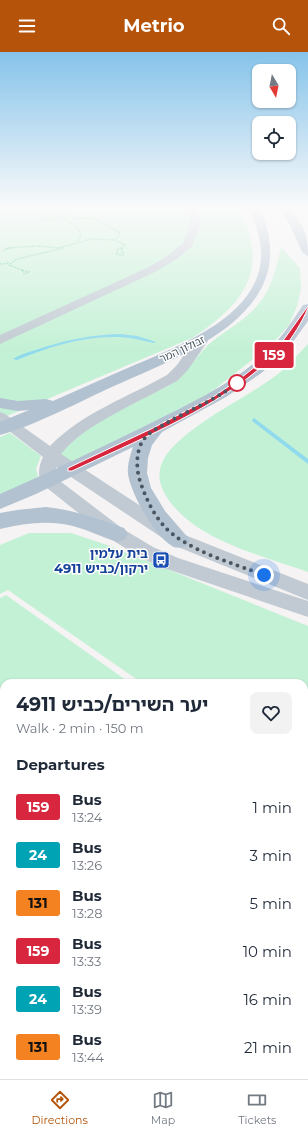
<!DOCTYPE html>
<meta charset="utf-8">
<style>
body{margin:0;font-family:Montserrat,"Noto Sans Hebrew",sans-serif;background:#f2f2f3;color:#1f2937;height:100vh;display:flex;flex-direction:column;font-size:15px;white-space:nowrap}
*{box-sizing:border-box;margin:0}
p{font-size:13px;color:#747a83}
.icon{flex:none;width:22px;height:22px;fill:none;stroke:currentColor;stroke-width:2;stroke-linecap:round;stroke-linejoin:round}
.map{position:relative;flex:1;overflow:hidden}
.details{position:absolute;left:0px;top:627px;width:308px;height:400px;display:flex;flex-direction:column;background:#fff;border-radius:12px 12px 0 0;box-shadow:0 1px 3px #0004}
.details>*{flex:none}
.badge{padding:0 8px;border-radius:3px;font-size:14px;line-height:26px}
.needle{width:26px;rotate:170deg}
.tools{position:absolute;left:252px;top:12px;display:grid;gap:8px}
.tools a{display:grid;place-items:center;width:44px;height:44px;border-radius:8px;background:#fff;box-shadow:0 1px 3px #0004;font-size:20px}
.you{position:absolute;width:20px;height:20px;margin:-10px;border:3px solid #fff;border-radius:50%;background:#1a73e8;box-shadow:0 0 0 6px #1a73e833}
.map>.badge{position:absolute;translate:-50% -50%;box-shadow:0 0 0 2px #fff}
h2{padding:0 16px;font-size:15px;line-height:36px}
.round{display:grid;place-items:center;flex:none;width:42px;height:42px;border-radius:8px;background:#f2f2f3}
.head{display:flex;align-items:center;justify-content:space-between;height:68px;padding:0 16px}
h1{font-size:19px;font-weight:700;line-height:30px}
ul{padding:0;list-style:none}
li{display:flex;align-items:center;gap:12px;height:48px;padding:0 16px}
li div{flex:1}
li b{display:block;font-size:15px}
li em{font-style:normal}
li .badge{min-width:44px;font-weight:700;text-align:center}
header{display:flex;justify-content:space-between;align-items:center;height:52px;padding:0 16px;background:#b45309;color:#fff;font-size:18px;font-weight:700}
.dock{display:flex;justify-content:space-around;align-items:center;height:56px;border-top:1px solid #e0e1e3;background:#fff;font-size:11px;color:#747a83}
.dock a{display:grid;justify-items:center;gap:2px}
.dock .selected{color:#b45309}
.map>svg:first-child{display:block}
.green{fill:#c3f1d5}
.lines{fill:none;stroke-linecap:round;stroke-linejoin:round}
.stream{fill:#90daee;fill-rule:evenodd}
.path{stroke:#7ad0a6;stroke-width:1.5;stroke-dasharray:2 1;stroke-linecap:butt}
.minor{fill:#c1cad2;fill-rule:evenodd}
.major{fill:#b3c2d1;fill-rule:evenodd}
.line{fill:#d7263d;stroke:#fff}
.walk{stroke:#4a5661;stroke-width:4;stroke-dasharray:0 7.2}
.stop-dot{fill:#fff;stroke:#d7263d;stroke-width:2}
.labels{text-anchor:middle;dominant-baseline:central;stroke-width:3;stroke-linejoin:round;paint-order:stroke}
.far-street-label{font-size:11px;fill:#4a5661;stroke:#fff}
.transit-label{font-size:13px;font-weight:bold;fill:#164399;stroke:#fff;text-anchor:end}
</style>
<header><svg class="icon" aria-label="menu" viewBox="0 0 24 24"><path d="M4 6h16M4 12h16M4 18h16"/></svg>Metrio<svg class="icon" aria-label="search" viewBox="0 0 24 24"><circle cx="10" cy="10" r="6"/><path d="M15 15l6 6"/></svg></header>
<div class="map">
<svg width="308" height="1027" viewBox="0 0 308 1027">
<rect width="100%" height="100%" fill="#f5f3f3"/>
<g class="green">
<path d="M0,155H238C271,217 245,251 192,286L0,367Z"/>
<path d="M281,195L300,216L301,237L297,254L289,273L271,293L215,337L182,358L74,411L59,403C88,370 132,353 170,333C186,322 195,306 208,293C219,283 232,276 243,267C269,247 274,226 281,195Z"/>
<path d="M308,292V520C261,503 197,489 168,447C152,424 160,406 179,389C209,362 246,346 278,322C289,314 298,302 308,292Z"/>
<polygon points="10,381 41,404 36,417 39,427 0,445 0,385"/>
<polygon points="29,481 71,481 110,494 308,574 308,745 304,742 304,631 142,631 8,538 0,542 0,493"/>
<polygon points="6,543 130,631 4,631 4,1023 304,1023 304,755 308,757 308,1027 0,1027 0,546"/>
</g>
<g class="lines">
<g class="stream">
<path d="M120,282L137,284L156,290L154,291C148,290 142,288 136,287C95,280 54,293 17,308L13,307C19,303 28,300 36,298C64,288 91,283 120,282Z"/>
<polygon points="254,366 308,407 308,412 252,369 252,368"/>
</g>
<g class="path">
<polygon points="47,162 57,163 53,168 41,167 41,165"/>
<polyline points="57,163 62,166 93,166 119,180 120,182 115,188 125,193 122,196"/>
<polyline points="57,163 71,155"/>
<polyline points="0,164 32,158 50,161"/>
<polyline points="2,164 12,155"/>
<polyline points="63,166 78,176 81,183 78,189"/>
<polyline points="11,196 4,198 7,196 39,194 58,196 92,187 115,188"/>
<polygon points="122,196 123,203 116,202 118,197"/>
<polyline points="0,212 10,211"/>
<polygon points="22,218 29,220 24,222"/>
<polyline points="22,218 9,213 17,207 64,196"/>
</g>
<g class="minor">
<polygon points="185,155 195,155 201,170 192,194 177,207 155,220 0,292 0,283 147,216 169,203 183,191 191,170"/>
<path d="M201,285L206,286L208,289L187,319L177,329C144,348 84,372 61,402L185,483L308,532V548L173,493L56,415V426L123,477L153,495L178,506L308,549V565L164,516L139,505L111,487L42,432C37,424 39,413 43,405L0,372V360L5,362L50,394C82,361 128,345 167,323L177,313L196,286Z"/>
<polygon points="0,929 4,931 4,963 0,961"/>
<polygon points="54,1023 87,1023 89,1027 56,1027"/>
</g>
<g class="major">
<path d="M247,155H259C308,259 185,302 114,334C79,350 36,373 0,383V370L29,358L18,359L0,356V346L18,349L46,347L53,349C81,337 108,324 137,312C203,284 297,245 247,155Z"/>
<path d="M278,155H290C303,174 308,180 308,204L302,200L290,173Z"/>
<path d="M308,252V269L290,294L276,309L260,322L226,345L162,380L152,393L148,406L147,421L151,436L165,459L190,488L187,494C181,495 177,497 172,494C154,483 131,442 128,422C127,413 130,404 133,395L36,442L0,457V442C50,420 100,396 149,372C189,352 230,333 264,303C280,288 291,271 303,253Z"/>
<path d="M46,455C74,458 99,467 124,476L128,482L124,488L117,490C102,485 88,478 73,474C48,468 25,471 0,477V461L17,458Z"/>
</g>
</g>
<linearGradient id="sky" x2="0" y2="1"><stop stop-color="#85c3ea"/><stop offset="0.52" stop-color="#fafafa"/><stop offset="1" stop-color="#fafafa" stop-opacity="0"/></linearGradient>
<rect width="308" height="299" fill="url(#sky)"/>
<path class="line" d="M308,254V256C302,270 293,285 282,298C275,306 266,311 258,318C204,362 136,389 72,419H68V416L151,377L213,345L241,326L277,297Z"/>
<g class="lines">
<path class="walk" d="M237,331C216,348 191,357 168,370C160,375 150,379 144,387C135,399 136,419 141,432C146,446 153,462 164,474C184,497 234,512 264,523"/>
</g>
<defs>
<symbol id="bus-square" viewBox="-11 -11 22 22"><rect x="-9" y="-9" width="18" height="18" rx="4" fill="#1a4fb4" stroke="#fff"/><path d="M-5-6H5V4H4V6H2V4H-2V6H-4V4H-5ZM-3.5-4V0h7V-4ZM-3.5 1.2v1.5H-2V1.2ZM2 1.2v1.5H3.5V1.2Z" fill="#fff"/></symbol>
</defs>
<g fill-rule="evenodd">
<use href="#bus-square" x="151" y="498" width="20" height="20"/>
</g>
<circle class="stop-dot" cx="237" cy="331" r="8"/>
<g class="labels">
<g class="far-street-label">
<text transform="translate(182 297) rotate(-25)">זבולון המר</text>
</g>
<g class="transit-label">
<text x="148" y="501">בית עלמין<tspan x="148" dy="15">ירקון/כביש 4911</tspan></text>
</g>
</g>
</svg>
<div class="tools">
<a><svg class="needle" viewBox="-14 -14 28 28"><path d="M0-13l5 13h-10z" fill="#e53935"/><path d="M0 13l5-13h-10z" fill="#747a83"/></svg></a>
<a><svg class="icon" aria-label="locate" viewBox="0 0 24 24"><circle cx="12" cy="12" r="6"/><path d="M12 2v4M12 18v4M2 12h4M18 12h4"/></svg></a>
</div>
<div class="you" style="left:264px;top:523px"></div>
<b class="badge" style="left:274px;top:303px;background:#d7263d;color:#fff">159</b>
<section class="details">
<div class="head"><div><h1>יער השירים/כביש 4911</h1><p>Walk · 2 min · 150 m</p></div><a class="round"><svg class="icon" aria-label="heart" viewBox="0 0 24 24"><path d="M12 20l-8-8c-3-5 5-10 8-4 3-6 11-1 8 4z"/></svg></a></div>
<h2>Departures</h2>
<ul>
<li><span class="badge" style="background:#d7263d;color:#fff">159</span><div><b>Bus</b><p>13:24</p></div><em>1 min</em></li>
<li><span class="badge" style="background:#00a3b4;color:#fff">24</span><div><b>Bus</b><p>13:26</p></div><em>3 min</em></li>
<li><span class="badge" style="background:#f58220;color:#111">131</span><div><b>Bus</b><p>13:28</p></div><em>5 min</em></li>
<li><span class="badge" style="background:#d7263d;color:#fff">159</span><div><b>Bus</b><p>13:33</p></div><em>10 min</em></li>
<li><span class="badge" style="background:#00a3b4;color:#fff">24</span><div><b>Bus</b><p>13:39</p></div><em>16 min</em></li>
<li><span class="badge" style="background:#f58220;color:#111">131</span><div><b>Bus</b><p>13:44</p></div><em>21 min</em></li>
</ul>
</section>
</div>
<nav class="dock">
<a class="selected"><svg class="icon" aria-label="directions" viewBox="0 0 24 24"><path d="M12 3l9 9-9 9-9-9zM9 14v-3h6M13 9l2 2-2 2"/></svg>Directions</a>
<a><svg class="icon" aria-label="map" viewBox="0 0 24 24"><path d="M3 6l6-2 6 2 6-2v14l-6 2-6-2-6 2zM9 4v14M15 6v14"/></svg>Map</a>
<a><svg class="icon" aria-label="tickets" viewBox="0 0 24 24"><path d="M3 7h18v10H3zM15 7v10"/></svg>Tickets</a>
</nav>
